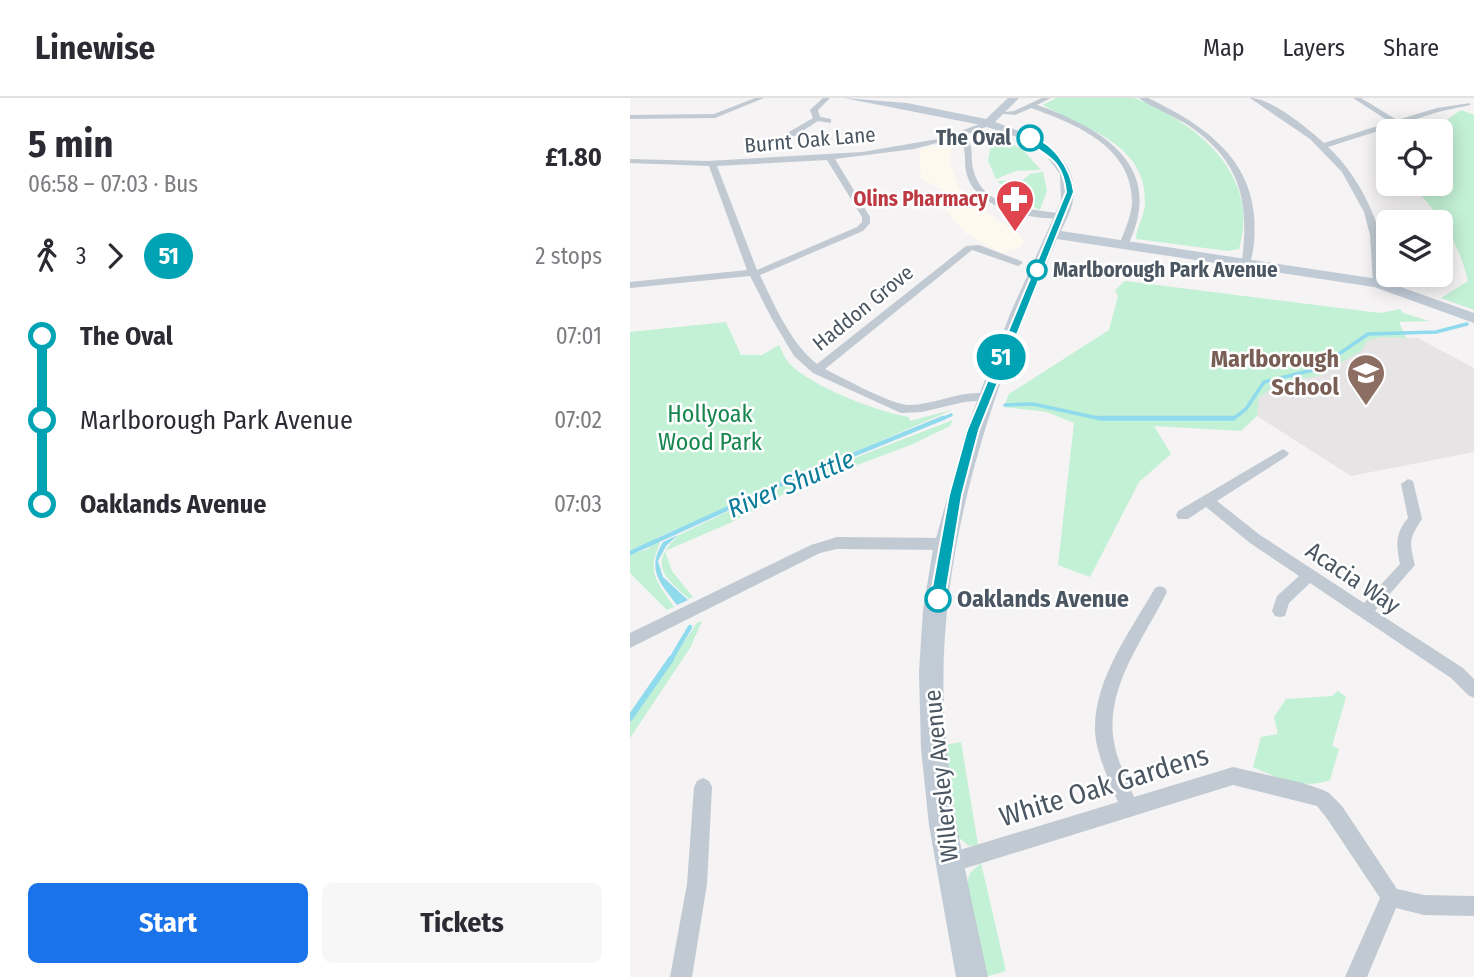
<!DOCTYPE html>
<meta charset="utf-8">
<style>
body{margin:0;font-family:"Fira Sans Condensed",sans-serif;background:#f7f7f7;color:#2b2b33;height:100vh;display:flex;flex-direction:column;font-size:26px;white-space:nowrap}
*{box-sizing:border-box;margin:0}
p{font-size:23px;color:#7c7c81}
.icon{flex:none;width:38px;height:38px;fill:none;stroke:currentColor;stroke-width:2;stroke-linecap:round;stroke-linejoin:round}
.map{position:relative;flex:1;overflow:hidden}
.panel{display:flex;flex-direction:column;background:#fff;width:630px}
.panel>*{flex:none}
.badge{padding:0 14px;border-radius:23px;font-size:24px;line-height:46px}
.fabs{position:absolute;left:746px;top:21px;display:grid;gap:14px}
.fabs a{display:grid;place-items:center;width:77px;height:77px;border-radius:10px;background:#fff;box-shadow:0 4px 18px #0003;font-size:35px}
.map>.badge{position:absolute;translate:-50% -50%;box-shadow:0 0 0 4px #fff}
.legs{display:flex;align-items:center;gap:10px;height:77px;padding:0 28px;font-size:23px}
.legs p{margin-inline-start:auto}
.overview{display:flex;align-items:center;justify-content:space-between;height:119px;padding:0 28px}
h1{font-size:38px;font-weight:700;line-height:52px}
.action{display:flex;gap:14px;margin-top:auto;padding:14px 28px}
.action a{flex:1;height:80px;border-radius:10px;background:#1a73e8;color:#fff;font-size:28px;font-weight:700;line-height:80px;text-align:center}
.action a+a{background:#f7f7f7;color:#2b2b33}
ul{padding:0 28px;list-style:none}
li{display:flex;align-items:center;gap:24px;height:84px;font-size:26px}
li i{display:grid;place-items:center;width:10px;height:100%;margin:0 9px;background:currentColor}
li i::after{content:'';width:18px;height:18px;margin:-9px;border:5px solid;border-radius:50%;background:#fff}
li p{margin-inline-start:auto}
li:first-child i{background:linear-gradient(#0000 50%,currentColor 0)}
li:last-child i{background:linear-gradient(currentColor 50%,#0000 0)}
header{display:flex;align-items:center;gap:42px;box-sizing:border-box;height:98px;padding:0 35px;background:#fff;border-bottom:2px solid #e1e1e2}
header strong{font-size:33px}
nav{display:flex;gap:38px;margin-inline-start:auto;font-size:24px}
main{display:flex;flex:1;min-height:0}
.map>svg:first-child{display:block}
.commercial{fill:#fdf9ef}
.education{fill:#e6e4e5}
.green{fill:#c3f1d5}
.water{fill:#90daee}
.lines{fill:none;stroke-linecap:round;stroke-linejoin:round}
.stream-far2{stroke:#90daee;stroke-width:3.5}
.stream-far1{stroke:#90daee;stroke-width:4.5}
.stream{stroke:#90daee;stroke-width:6}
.street{fill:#c1cad2;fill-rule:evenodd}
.secondary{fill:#c1cbd6;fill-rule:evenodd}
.line-1{fill:#00a3b4;stroke:#fff;stroke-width:2}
.stop-1-dot{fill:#fff;stroke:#00a3b4;stroke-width:3.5}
.labels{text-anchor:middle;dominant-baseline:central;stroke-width:5;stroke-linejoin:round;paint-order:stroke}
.far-stop-label{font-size:21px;font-weight:bold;fill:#4a5661;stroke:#fff;text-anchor:end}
.far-street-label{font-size:21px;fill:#4a5661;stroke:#fff}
.far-health-label{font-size:21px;font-weight:bold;fill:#be3a42;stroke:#fff;text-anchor:end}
.education-label{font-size:24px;font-weight:bold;fill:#785e54;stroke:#fff;text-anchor:end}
.park-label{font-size:24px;fill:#17864f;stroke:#fff}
.street-label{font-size:24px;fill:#4a5661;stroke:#fff}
.stop-label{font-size:24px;font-weight:bold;fill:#4a5661;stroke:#fff;text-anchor:start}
.water-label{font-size:26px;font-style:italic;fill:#0c7c9b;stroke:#fff}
.near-street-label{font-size:28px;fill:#4a5661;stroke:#fff}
</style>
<header>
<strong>Linewise</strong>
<nav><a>Map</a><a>Layers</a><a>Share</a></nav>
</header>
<main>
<section class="panel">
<div class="overview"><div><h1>5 min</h1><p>06:58 – 07:03 · Bus</p></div><b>£1.80</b></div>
<div class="legs"><svg class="icon" aria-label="walk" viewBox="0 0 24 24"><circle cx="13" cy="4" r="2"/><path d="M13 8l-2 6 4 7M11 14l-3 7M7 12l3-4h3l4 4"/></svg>3<svg class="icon" aria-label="forward" viewBox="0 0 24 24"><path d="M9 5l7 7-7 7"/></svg><b class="badge" style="background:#00a3b4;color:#fff">51</b><p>2 stops</p></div>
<ul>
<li><i style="color:#00a3b4"></i><b>The Oval</b><p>07:01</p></li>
<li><i style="color:#00a3b4"></i><span>Marlborough Park Avenue</span><p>07:02</p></li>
<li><i style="color:#00a3b4"></i><b>Oaklands Avenue</b><p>07:03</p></li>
</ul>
<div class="action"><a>Start</a><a>Tickets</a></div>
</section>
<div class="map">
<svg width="844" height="879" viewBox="0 0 844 879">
<rect width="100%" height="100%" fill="#f5f3f3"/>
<polygon class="commercial" points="310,46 322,48 320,66 329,90 350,110 389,136 394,143 391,149 374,155 363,151 335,135 312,107 309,102 313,93 291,80 289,52"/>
<polygon class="education" points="751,239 788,240 844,270 844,354 721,378 627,318 628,300 647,285 688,278 737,243"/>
<g class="green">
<path d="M426,0C450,0 478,0 502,0C515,2 530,12 541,18C590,46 627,94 609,151L598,153L506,141C506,130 515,118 515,105C517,45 454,31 413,7Z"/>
<path d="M831,12L844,17V212L811,200L838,183C829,145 809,113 779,86H810V33H801Z"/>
<polygon points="369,39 393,52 411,72 386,73 366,81 358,63 362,42"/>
<polygon points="413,74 417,93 410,112 388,101 367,83 393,82 400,76"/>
<polygon points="495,183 750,215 770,211 773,215 799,223 769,224 776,240 751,239 737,243 731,253 688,278 647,285 629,300 627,318 611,333 524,328 541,356 509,384 460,479 428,467 444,325 417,314 374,309 379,296 479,232 488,198 485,192"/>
<path d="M96,224L111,257H132L149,247C152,253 155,261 160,266C182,289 248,314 279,319L280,323L322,312L26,440L30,445C16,475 27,483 44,509L37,512L0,475V457L20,450L17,445L0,452V234Z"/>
<path d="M323,322L320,328L283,346L163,391L102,424L35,453L42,473L63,499L59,501C33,478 18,466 49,437L149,389Z"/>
<polygon points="72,523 60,550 0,640 0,624 67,525"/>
<path d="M708,593L716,599L702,648L709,651L700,682C674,692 647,680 623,669L631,639L648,636L644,619L656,601L702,598Z"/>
<polygon points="331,644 348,747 339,748 327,738 314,647"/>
<polygon points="351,765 376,873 355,879 336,788 340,775"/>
</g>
<path class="water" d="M48,437L36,448L28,463L33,479L58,502L47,507C30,485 16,471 33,444Z"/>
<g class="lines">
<g class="stream-far2">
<polyline points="375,307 403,306 472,321 603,321 616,311 634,284 687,271 738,236 806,234 837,226"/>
<polyline points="309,322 321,317"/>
</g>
<g class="stream-far1">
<polyline points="468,320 604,320"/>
<polyline points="0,455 147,388 313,320"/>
<polyline points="40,563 60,529"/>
</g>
<polyline class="stream" points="0,620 41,561"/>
<g class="street">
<polygon points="125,0 134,0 85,20 0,21 0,17 84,16"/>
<polygon points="193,0 200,0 188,12 190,19 201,21 201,25 188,23 165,38 159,38 159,34 183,20 180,12"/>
<path d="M412,0H421L407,7C475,31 537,69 497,149L489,147C494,134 501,119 502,105C503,49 446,26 401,10L385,17L366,15L384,13Z"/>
<path d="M509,0H518C568,24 619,56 624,117C625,133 625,150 620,165L612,163C619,105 612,65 561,29C545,18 524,11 509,0Z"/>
<path d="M620,0C641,0 677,30 694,45L760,24L723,0H731L767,22L807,10L840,5V7L808,14L698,49C731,79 763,142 752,187L743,185L740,137L734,114L712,74L680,41Z"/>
<path d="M358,23H361V27L335,37C346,52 339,58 344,74C355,112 401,110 433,116V120C405,123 348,111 338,80C332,64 339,54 329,39L284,51L205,61L240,119V125L233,133L130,177C145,208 160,244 187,266L336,148L349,147L391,163L393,165L388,168L342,152L195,271C213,280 262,307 279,307C306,307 332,291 359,296V302L334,304L292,314L271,315L183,275L164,258L142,221L120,178L0,190V184L117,172L79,68L0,65V61L77,63L232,54L308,41ZM197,62L232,119V124L227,129L127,172L87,68Z"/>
<path d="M653,351L659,355L657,358L587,403L630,437L734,505L770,466C766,447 765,435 778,420L771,386L778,381L783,383L792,421C779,441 779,444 785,467L745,513L833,570L844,581V600L838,597L821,580L680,485L659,505L655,518L650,519L645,518L642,513L647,498L669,478L620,445L576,409L558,421H548L546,417L548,413Z"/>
<polygon points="207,439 316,440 321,442 323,446 321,450 316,452 207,451 190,455 0,550 0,535 181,447"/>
<path d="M530,488L535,490L537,494C515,539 474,590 484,644C487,663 497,681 504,699L603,669L673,685L693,692L699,695L712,708L767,791L794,797L844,798V818L794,817L766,810L737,879H715L750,800L698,722L687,708L603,687L320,775L313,772L310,765L313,758L320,755L488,704C480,685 470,664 466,643C458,589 500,534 525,490Z"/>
<polygon points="73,680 79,683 82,689 77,786 62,879 40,879 57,786 64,689 67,683"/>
</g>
<path class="secondary" d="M214,0L277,5L356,21L378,0H389L365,24C401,37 451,56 443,102C442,112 435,124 431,133L748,181L844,215V225L744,189L427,141C363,291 307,446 314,612C318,702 339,791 358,879H326L299,727L291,651L289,574L293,512L303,451L336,332L380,216L431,103L430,76L415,56L387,39L351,27Z"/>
</g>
<path class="line-1" d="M397,39C422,40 441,71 444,94L349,332L332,397L315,501L308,507L300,501L319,397L337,332L436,94C432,53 405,58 397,39Z"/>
<defs>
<symbol id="pharmacy-pin" viewBox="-11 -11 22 30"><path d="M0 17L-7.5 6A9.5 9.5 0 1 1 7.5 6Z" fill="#e0444e" stroke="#fff"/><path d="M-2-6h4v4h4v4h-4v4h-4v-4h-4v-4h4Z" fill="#fff"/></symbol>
<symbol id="school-pin" viewBox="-11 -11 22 30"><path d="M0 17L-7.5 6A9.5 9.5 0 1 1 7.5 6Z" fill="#8d6e63" stroke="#fff"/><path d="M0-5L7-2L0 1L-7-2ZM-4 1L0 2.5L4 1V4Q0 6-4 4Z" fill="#fff"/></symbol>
</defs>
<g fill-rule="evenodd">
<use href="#pharmacy-pin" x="363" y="79" width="44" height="60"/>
<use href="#school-pin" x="714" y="253" width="44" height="60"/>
</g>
<g class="stop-1-dot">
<circle cx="400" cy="40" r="12"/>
<circle cx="407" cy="172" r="9"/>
<circle cx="308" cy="501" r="12"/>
</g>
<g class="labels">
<g class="far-stop-label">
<text x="381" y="40">The Oval</text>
<text x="423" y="172" text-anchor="start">Marlborough Park Avenue</text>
</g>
<g class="far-street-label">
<text transform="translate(180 42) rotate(-5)">Burnt Oak Lane</text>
<text transform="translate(233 210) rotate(-39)">Haddon Grove</text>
</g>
<g class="far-health-label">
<text x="358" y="101">Olins Pharmacy</text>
</g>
<g class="education-label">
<text x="709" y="261">Marlborough<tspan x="709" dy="28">School</tspan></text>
</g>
<g class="park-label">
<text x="80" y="316">Hollyoak<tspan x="80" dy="28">Wood Park</tspan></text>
</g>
<g class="street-label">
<text transform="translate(723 480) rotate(34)">Acacia Way</text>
<text transform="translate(311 678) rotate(-96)">Willersley Avenue</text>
</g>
<g class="stop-label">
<text x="327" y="501">Oaklands Avenue</text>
</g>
<g class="water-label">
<text transform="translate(161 386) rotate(-23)">River Shuttle</text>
</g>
<g class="near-street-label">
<text transform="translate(474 688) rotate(-17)">White Oak Gardens</text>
</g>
</g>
</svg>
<div class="fabs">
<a><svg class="icon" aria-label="locate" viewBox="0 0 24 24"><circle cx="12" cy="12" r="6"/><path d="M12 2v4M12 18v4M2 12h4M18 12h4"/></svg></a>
<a><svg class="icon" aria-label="layers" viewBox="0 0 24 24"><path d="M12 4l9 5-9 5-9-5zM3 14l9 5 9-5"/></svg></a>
</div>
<b class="badge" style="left:371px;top:259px;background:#00a3b4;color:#fff">51</b>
</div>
</main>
